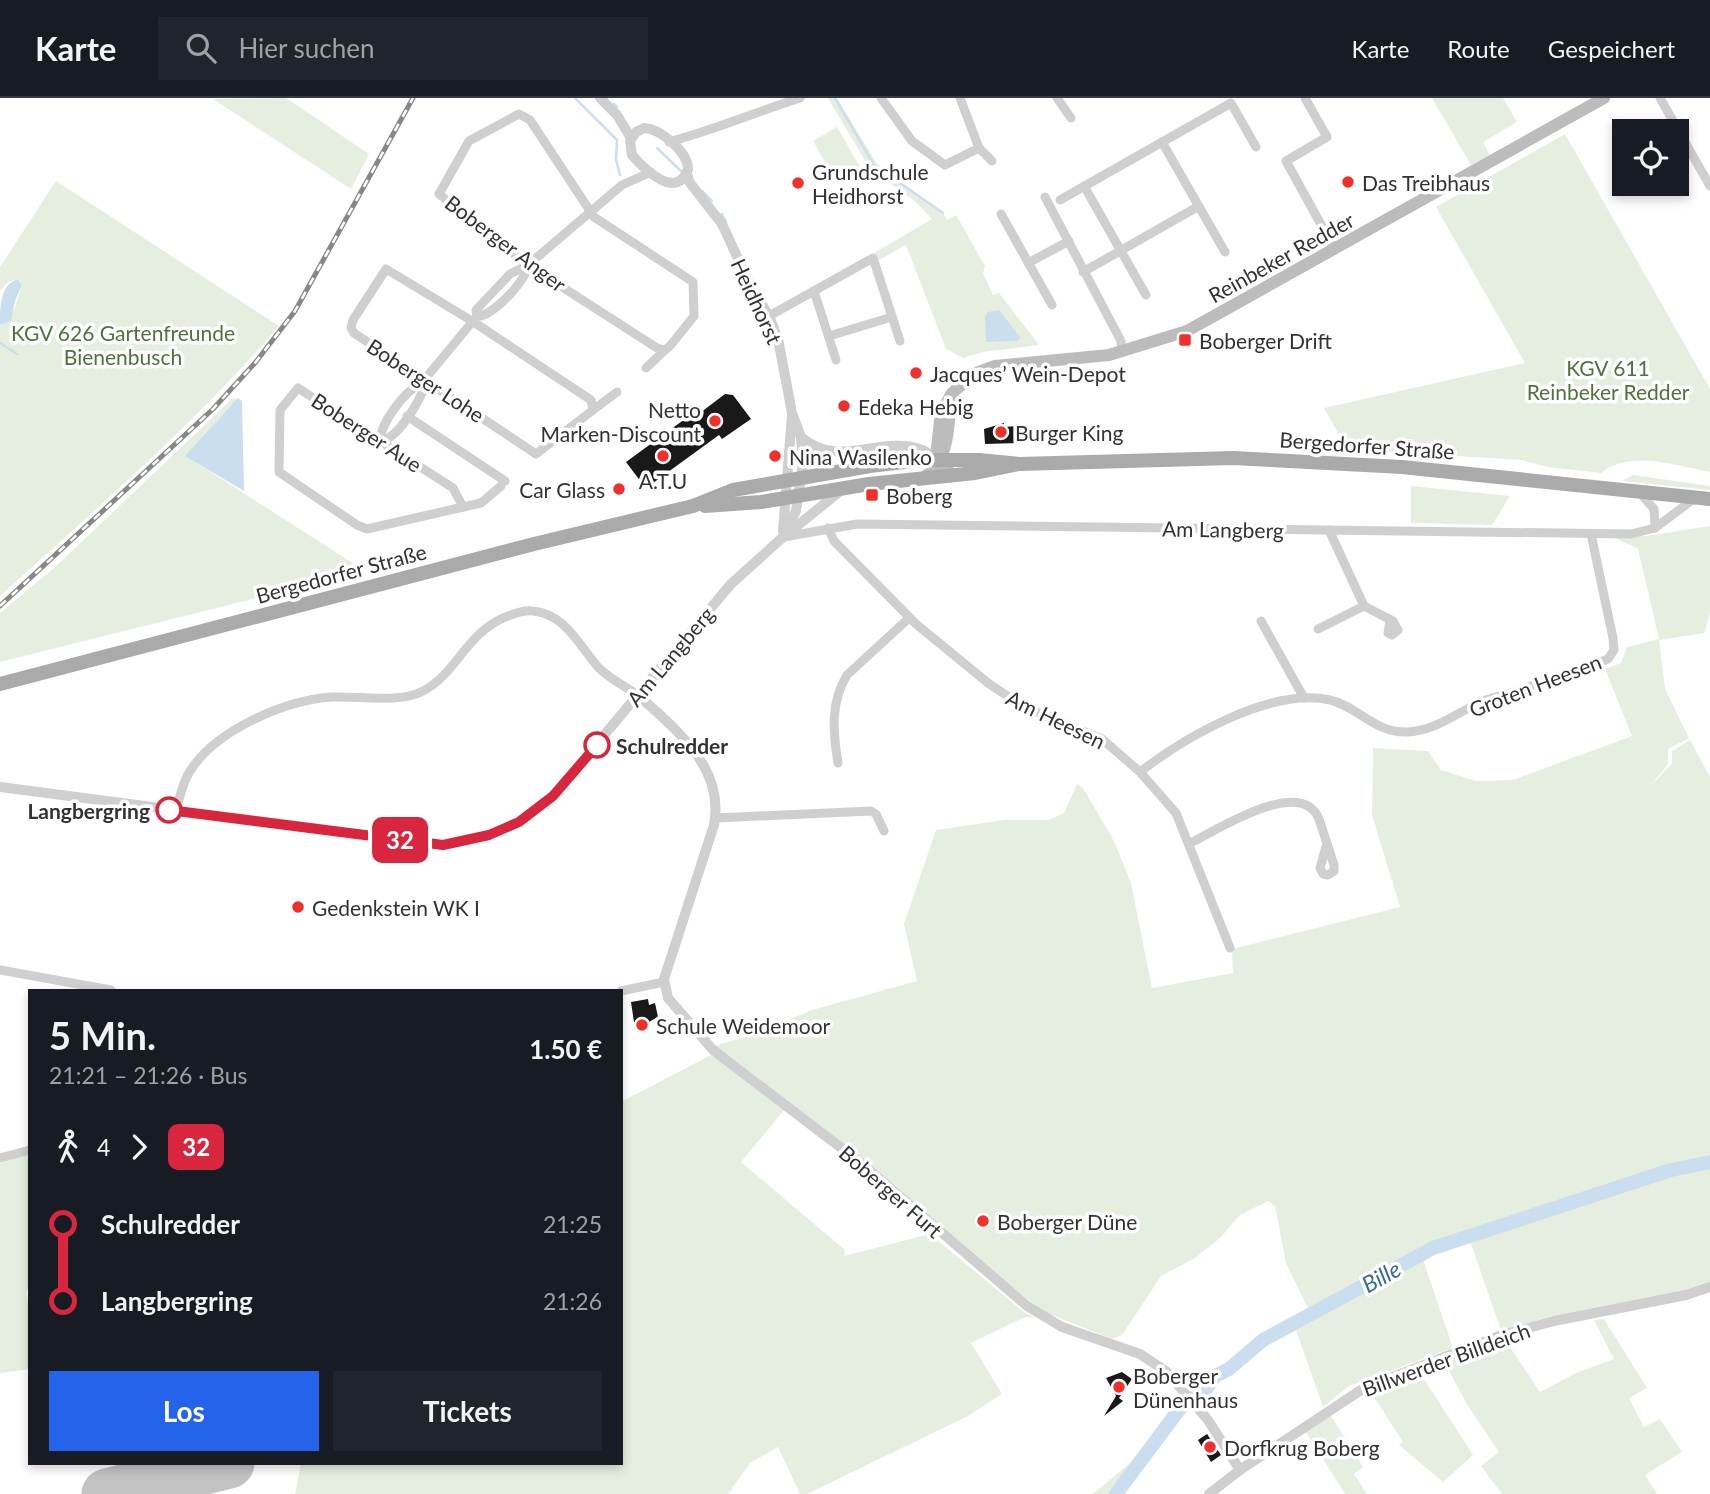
<!DOCTYPE html>
<html lang="de">
<meta charset="utf-8">
<style>
body{margin:0;font-family:Lato,sans-serif;background:#20242c;color:#f1f3f6;height:100vh;display:flex;flex-direction:column;font-size:26px;white-space:nowrap}
*{box-sizing:border-box;margin:0}
p{font-size:23px;color:#9ea1a6}
.icon{flex:none;width:38px;height:38px;fill:none;stroke:currentColor;stroke-width:2;stroke-linecap:round;stroke-linejoin:round}
.map{position:relative;flex:1;overflow:hidden}
.side{position:absolute;left:28px;top:891px;width:595px;height:476px;display:flex;flex-direction:column;background:#171b24;border-radius:0px;box-shadow:0 4px 10px #0003}
.side>*{flex:none}
.badge{padding:0 14px;border-radius:10px;font-size:24px;line-height:46px}
.tools{position:absolute;left:1612px;top:21px;display:grid;gap:14px}
.tools a{display:grid;place-items:center;width:77px;height:77px;border-radius:0px;background:#171b24;box-shadow:0 4px 10px #0003;font-size:35px}
.map>.badge{position:absolute;translate:-50% -50%;box-shadow:0 0 0 4px #fff}
.legs{display:flex;align-items:center;gap:10px;height:77px;padding:0 21px;font-size:23px}
.legs p{margin-inline-start:auto}
.headline{display:flex;align-items:center;justify-content:space-between;height:119px;padding:0 21px}
h1{font-size:38px;font-weight:700;line-height:52px}
.cta{display:flex;gap:14px;margin-top:auto;padding:14px 21px}
.cta a{flex:1;height:80px;border-radius:0px;background:#2563eb;color:#fff;font-size:28px;font-weight:700;line-height:80px;text-align:center}
.cta a+a{background:#20242c;color:#f1f3f6}
ul{padding:0 21px;list-style:none}
li{display:flex;align-items:center;gap:24px;height:77px;font-size:26px}
li i{display:grid;place-items:center;width:10px;height:100%;margin:0 9px;background:currentColor}
li i::after{content:'';width:18px;height:18px;margin:-9px;border:5px solid;border-radius:50%;background:#171b24}
li p{margin-inline-start:auto}
li:first-child i{background:linear-gradient(#0000 50%,currentColor 0)}
li:last-child i{background:linear-gradient(currentColor 50%,#0000 0)}
header{display:flex;align-items:center;gap:42px;box-sizing:border-box;height:98px;padding:0 35px;background:#171b24;border-bottom:2px solid #363941}
header strong{font-size:33px}
nav{display:flex;gap:38px;margin-inline-start:auto;font-size:24px}
.search{width:490px;height:63px;background:#20242c;display:flex;align-items:center;gap:18px;box-sizing:border-box;padding:0 24px;border-radius:0px;color:#9ea1a6;font-size:26px}
.map>svg:first-child{display:block}
.green{fill:#e6efdf}
.water{fill:#cbdeef}
.lines{fill:none;stroke-linecap:round;stroke-linejoin:round}
.stream{stroke:#cbdeef;stroke-width:2.5}
.river{stroke:#cbdeef;stroke-width:14}
.runway{stroke:#c3c3c3;stroke-width:51}
.building{fill:#191919}
.minor{stroke:#cfcfcf;stroke-width:9}
.tertiary{stroke:#cfcfcf;stroke-width:10}
.secondary{stroke:#bcbcbc;stroke-width:12}
.primary{stroke:#aaa;stroke-width:14}
.rail-casing{stroke:#878787;stroke-width:5}
.rail{stroke:#fff;stroke-width:2.5;stroke-dasharray:8;stroke-linecap:butt}
.line-1-casing{stroke:#fff;stroke-width:16}
.line-1{stroke:#d7263d;stroke-width:10}
.poi-dot{fill:#f1302b;stroke:#fff;stroke-width:2.5}
.stop-1-dot{fill:#fff;stroke:#d7263d;stroke-width:3.5}
.labels{text-anchor:middle;dominant-baseline:central;stroke-width:7;stroke-linejoin:round;paint-order:stroke}
.poi-label{font-size:21px;fill:#323232;stroke:#fff;text-anchor:start}
.street-label{font-size:21px;fill:#323232;stroke:#fff}
.park-label{font-size:21px;fill:#4f723b;stroke:#fff}
.stop-label{font-size:21px;font-weight:bold;fill:#323232;stroke:#fff;text-anchor:start}
.water-label{font-size:23px;font-style:italic;fill:#396b9b;stroke:#fff}
</style>
<header>
<strong>Karte</strong>
<div class="search"><svg class="icon" aria-label="search" viewBox="0 0 24 24"><circle cx="10" cy="10" r="6"/><path d="M15 15l6 6"/></svg>Hier suchen</div>
<nav><a>Karte</a><a>Route</a><a>Gespeichert</a></nav>
</header>
<div class="map">
<svg width="1710" height="1396" viewBox="0 0 1710 1396">
<rect width="100%" height="100%" fill="#fff"/>
<g class="green">
<polygon points="286,0 369,56 351,91 213,1"/>
<polygon points="828,0 837,0 877,66 943,115 947,122 956,117 985,168 983,175 993,197 999,195 1039,247 983,254 963,260 946,251 906,147 879,162 874,155 932,121 915,103 870,71"/>
<polygon points="1432,0 1503,0 1517,24 1483,44 1490,57 1471,67"/>
<polygon points="837,29 860,69 836,83 813,43"/>
<path d="M1565,36L1710,291V374C1676,368 1631,351 1601,375L1548,369L1522,362L1347,351L1324,310L1525,265L1436,109Z"/>
<path d="M56,83L279,228C195,326 96,411 0,498V227L14,212L22,187L18,181L8,184L0,193V169Z"/>
<polygon points="238,300 186,358 365,473 0,564 0,515 54,470 232,301"/>
<polygon points="1633,377 1710,388 1710,392 1622,383"/>
<polygon points="1411,388 1510,398 1492,427 1411,425"/>
<polygon points="1710,428 1710,514 1704,535 1659,542 1665,591 1689,640 1668,651 1668,666 1651,687 1672,666 1672,653 1690,642 1710,679 1710,1062 1670,1068 1432,1147 1346,1199 1422,1159 1453,1250 1349,1288 1323,1309 1296,1232 1313,1221 1286,1165 1275,1108 1268,1103 1240,1117 1220,1140 1195,1160 1161,1178 1122,1237 1112,1241 1042,1213 715,948 751,937 812,912 917,883 904,826 936,732 1004,722 1048,722 1064,715 1077,686 1083,690 1114,743 1131,785 1152,890 1233,875 1232,851 1400,809 1372,717 1373,650 1428,653 1441,672 1476,683 1513,682 1632,638 1605,571 1621,565 1627,549 1659,541 1638,451 1613,439 1646,438"/>
<polygon points="711,957 754,986 785,1011 741,1064 845,1152 844,1158 930,1136 1025,1215 1037,1220 1025,1219 971,1245 1002,1296 968,1318 807,1396 800,1396 778,1349 750,1365 728,1396 295,1396 301,1365 621,1365 621,1004"/>
<polygon points="30,1056 30,1185 26,1195 30,1209 30,1271 0,1275 0,1064"/>
<polygon points="1710,1066 1710,1184 1684,1193 1553,1218 1501,1232 1470,1143 1673,1074"/>
<polygon points="1604,1221 1647,1290 1629,1300 1644,1329 1660,1321 1682,1354 1645,1377 1657,1396 1502,1396 1481,1368 1499,1354 1468,1308 1444,1264 1505,1242 1540,1294 1576,1275 1614,1261 1594,1222"/>
<polygon points="1420,1275 1473,1357 1443,1384 1399,1347 1403,1344 1372,1296"/>
<path d="M1178,1302L1189,1311C1162,1336 1146,1369 1121,1396H1093L1135,1361Z"/>
<polygon points="1331,1318 1363,1369 1354,1376 1367,1396 1345,1396 1306,1334"/>
</g>
<g class="water">
<path d="M18,181L22,187L15,203L11,223L0,227C0,208 0,187 18,181Z"/>
<polygon points="999,212 1021,240 1017,243 986,244 985,219 988,214"/>
<polygon points="238,300 242,303 244,393 185,358"/>
</g>
<g class="lines">
<g class="stream">
<polyline points="575,0 617,42 616,62 620,77"/>
<polyline points="835,0 874,67 943,115"/>
<polyline points="614,6 617,9"/>
<polyline points="657,50 681,73"/>
<polyline points="702,93 712,103"/>
<polyline points="722,116 726,124"/>
<polyline points="0,245 17,256"/>
</g>
<polyline class="river" points="1116,1396 1184,1305 1207,1290 1215,1278 1229,1271 1263,1242 1433,1150 1671,1072 1710,1064"/>
<polyline class="runway" points="107,1396 229,1365"/>
</g>
<g class="building">
<polygon points="725,296 733,297 751,321 722,341 719,337 653,385 644,388 626,364 689,318 692,321"/>
<polygon points="1004,325 1004,329 1017,328 1021,345 985,346 984,331"/>
<polygon points="648,901 649,907 655,905 658,919 647,925 648,930 635,931 631,904"/>
<polygon points="1122,1274 1132,1281 1119,1300 1123,1303 1104,1318 1116,1298 1106,1280"/>
<polygon points="1207,1336 1221,1357 1211,1364 1198,1342"/>
</g>
<g class="lines">
<g class="minor">
<polyline points="881,0 912,43 945,67 979,50"/>
<polyline points="960,0 979,50 992,63"/>
<polyline points="1057,0 1071,20"/>
<polyline points="1305,0 1327,39 1286,63 1335,152"/>
<polyline points="1660,0 1710,88"/>
<polygon points="519,16 530,22 594,119 693,184 694,218 670,248 665,252 657,250 528,167 439,96 469,43"/>
<path d="M669,44C714,32 756,14 800,0"/>
<polyline points="1162,44 1225,154"/>
<polyline points="1084,88 1146,197"/>
<polyline points="1045,99 1121,243 1122,254"/>
<polyline points="1060,102 1231,5 1256,49"/>
<polyline points="1001,116 1052,207"/>
<polyline points="1028,165 1069,143"/>
<polygon points="386,171 472,223 591,302 593,312 536,356 354,235 351,230 353,222"/>
<polyline points="1083,174 1199,108"/>
<polyline points="814,193 836,262"/>
<path d="M477,218C491,220 528,181 528,167"/>
<polyline points="769,218 873,160 900,243"/>
<polyline points="829,238 892,219"/>
<polyline points="646,270 665,252"/>
<path d="M420,287L423,293C416,308 398,340 381,343C378,328 406,291 420,287L477,218L476,212L510,176L528,167L622,87L651,74"/>
<polygon points="298,290 453,390 463,409 367,431 357,427 279,374 280,312"/>
<polyline points="593,312 617,294"/>
<polyline points="407,318 505,383"/>
<polyline points="1640,395 1654,411 1655,430"/>
<polyline points="463,409 481,405 501,388"/>
<polyline points="828,430 834,443 916,526 988,585 1022,608 1102,641 1140,674 1176,715 1230,850"/>
<polyline points="1329,432 1364,508 1393,523 1398,532 1392,537 1388,535 1390,522"/>
<polyline points="784,439 857,426 1631,436 1655,430 1695,400"/>
<polyline points="1261,523 1304,600"/>
<polyline points="1318,531 1364,508"/>
<path d="M838,665C833,634 830,605 847,577L909,520"/>
<path d="M1140,674C1185,639 1271,589 1330,602C1357,608 1376,636 1408,634C1437,632 1456,615 1481,604C1493,599 1505,597 1517,593C1547,582 1578,572 1608,561L1614,552L1613,540L1591,436"/>
<path d="M176,713C180,699 182,685 190,673C216,632 285,602 332,599C358,598 399,605 421,594C457,577 465,534 508,518C516,515 524,512 533,513C566,516 579,548 599,570C610,581 626,589 638,597"/>
<polyline points="716,720 871,713 876,716 884,733"/>
<path d="M1190,745C1218,732 1301,677 1319,721L1334,767V773L1328,777L1323,776L1320,770L1327,745"/>
<polyline points="0,872 111,892"/>
<polyline points="621,893 664,884"/>
<polyline points="0,1060 30,1052"/>
</g>
<g class="tertiary">
<polyline points="600,0 617,17 631,40"/>
<path d="M644,30C661,31 688,54 688,71C677,103 645,72 632,57L630,43L636,34Z"/>
<path d="M801,339C838,371 879,338 920,351C927,353 933,358 939,362"/>
<polyline points="783,433 792,317"/>
<polyline points="787,436 844,390"/>
<path d="M638,597C676,632 725,669 714,727L664,881L668,900L713,952L861,1065L1027,1208L1062,1229L1140,1256L1167,1274L1208,1322L1240,1372"/>
<polyline points="0,689 443,747 501,733 519,724 553,698 731,486 782,440 796,413 803,365 801,339 792,315 778,241 769,218 752,191 722,126 690,85 687,76"/>
<polyline points="1209,1396 1240,1372 1364,1290 1502,1237 1554,1223 1686,1197 1710,1189"/>
</g>
<g class="secondary">
<polyline points="951,376 939,362 937,349 941,315 952,295 976,275 995,268 1109,257 1187,233 1604,0"/>
<path d="M925,379C954,352 945,330 953,296"/>
</g>
<g class="primary">
<polyline points="705,408 761,404 869,386 975,375 1019,366 1233,360 1402,369 1710,401"/>
<polyline points="0,586 534,446 693,408 733,392 870,368 922,362 979,362 1019,366"/>
</g>
<defs>
<polyline id="rail" points="0,508 213,311 255,265 295,213 413,0"/>
</defs>
<use href="#rail" class="rail-casing"/>
<use href="#rail" class="rail"/>
</g>
<g class="lines">
<defs>
<polyline id="line-1" points="169,712 443,747 489,737 519,724 553,698 597,647"/>
</defs>
<use href="#line-1" class="line-1-casing"/>
<use href="#line-1" class="line-1"/>
</g>
<g class="poi-dot">
<circle cx="1348" cy="84" r="7"/>
<circle cx="798" cy="85" r="7"/>
<rect x="1178" y="235" width="14" height="14" rx="3.5"/>
<circle cx="916" cy="275" r="7"/>
<circle cx="844" cy="308" r="7"/>
<circle cx="715" cy="323" r="7"/>
<circle cx="1001" cy="334" r="7"/>
<circle cx="663" cy="358" r="7"/>
<circle cx="775" cy="358" r="7"/>
<circle cx="619" cy="391" r="7"/>
<rect x="865" y="390" width="14" height="14" rx="3.5"/>
<circle cx="298" cy="809" r="7"/>
<circle cx="642" cy="927" r="7"/>
<circle cx="983" cy="1123" r="7"/>
<circle cx="1119" cy="1289" r="7"/>
<circle cx="1210" cy="1349" r="7"/>
</g>
<g class="stop-1-dot">
<circle cx="597" cy="647" r="12"/>
<circle cx="169" cy="712" r="12"/>
</g>
<g class="labels">
<g class="poi-label">
<text x="812" y="73">Grundschule<tspan x="812" dy="24">Heidhorst</tspan></text>
<text x="1362" y="84">Das Treibhaus</text>
<text x="1199" y="242">Boberger Drift</text>
<text x="930" y="275">Jacques’ Wein-Depot</text>
<text x="858" y="308">Edeka Hebig</text>
<text x="701" y="311" text-anchor="end">Netto<tspan x="701" dy="24">Marken-Discount</tspan></text>
<text x="1015" y="334">Burger King</text>
<text x="789" y="358">Nina Wasilenko</text>
<text x="663" y="382" text-anchor="middle">A.T.U</text>
<text x="605" y="391" text-anchor="end">Car Glass</text>
<text x="886" y="397">Boberg</text>
<text x="312" y="809">Gedenkstein WK I</text>
<text x="656" y="927">Schule Weidemoor</text>
<text x="997" y="1123">Boberger Düne</text>
<text x="1133" y="1277">Boberger<tspan x="1133" dy="24">Dünenhaus</tspan></text>
<text x="1224" y="1349">Dorfkrug Boberg</text>
</g>
<g class="street-label">
<text transform="translate(506 145) rotate(37)">Boberger Anger</text>
<text transform="translate(1281 159) rotate(-29)">Reinbeker Redder</text>
<text transform="translate(757 203) rotate(65)">Heidhorst</text>
<text transform="translate(426 282) rotate(33)">Boberger Lohe</text>
<text transform="translate(367 334) rotate(33)">Boberger Aue</text>
<text transform="translate(1367 347) rotate(4)">Bergedorfer Straße</text>
<text transform="translate(1223 431) rotate(1)">Am Langberg</text>
<text transform="translate(341 475) rotate(-15)">Bergedorfer Straße</text>
<text transform="translate(670 558) rotate(-50)">Am Langberg</text>
<text transform="translate(1535 587) rotate(-21)">Groten Heesen</text>
<text transform="translate(1056 621) rotate(26)">Am Heesen</text>
<text transform="translate(891 1093) rotate(41)">Boberger Furt</text>
<text transform="translate(1446 1261) rotate(-20)">Billwerder Billdeich</text>
</g>
<g class="park-label">
<text x="123" y="234">KGV 626 Gartenfreunde<tspan x="123" dy="24">Bienenbusch</tspan></text>
<text x="1608" y="269">KGV 611<tspan x="1608" dy="24">Reinbeker Redder</tspan></text>
</g>
<g class="stop-label">
<text x="616" y="647">Schulredder</text>
<text x="150" y="712" text-anchor="end">Langbergring</text>
</g>
<g class="water-label">
<text transform="translate(1381 1178) rotate(-29)">Bille</text>
</g>
</g>
</svg>
<div class="tools">
<a><svg class="icon" aria-label="locate" viewBox="0 0 24 24"><circle cx="12" cy="12" r="6"/><path d="M12 2v4M12 18v4M2 12h4M18 12h4"/></svg></a>
</div>
<b class="badge" style="left:400px;top:742px;background:#d7263d;color:#fff">32</b>
<section class="side">
<div class="headline"><div><h1>5 Min.</h1><p>21:21 – 21:26 · Bus</p></div><b>1.50 €</b></div>
<div class="legs"><svg class="icon" aria-label="walk" viewBox="0 0 24 24"><circle cx="13" cy="4" r="2"/><path d="M13 8l-2 6 4 7M11 14l-3 7M7 12l3-4h3l4 4"/></svg>4<svg class="icon" aria-label="forward" viewBox="0 0 24 24"><path d="M9 5l7 7-7 7"/></svg><b class="badge" style="background:#d7263d;color:#fff">32</b></div>
<ul>
<li><i style="color:#d7263d"></i><b>Schulredder</b><p>21:25</p></li>
<li><i style="color:#d7263d"></i><b>Langbergring</b><p>21:26</p></li>
</ul>
<div class="cta"><a>Los</a><a>Tickets</a></div>
</section>
</div>
